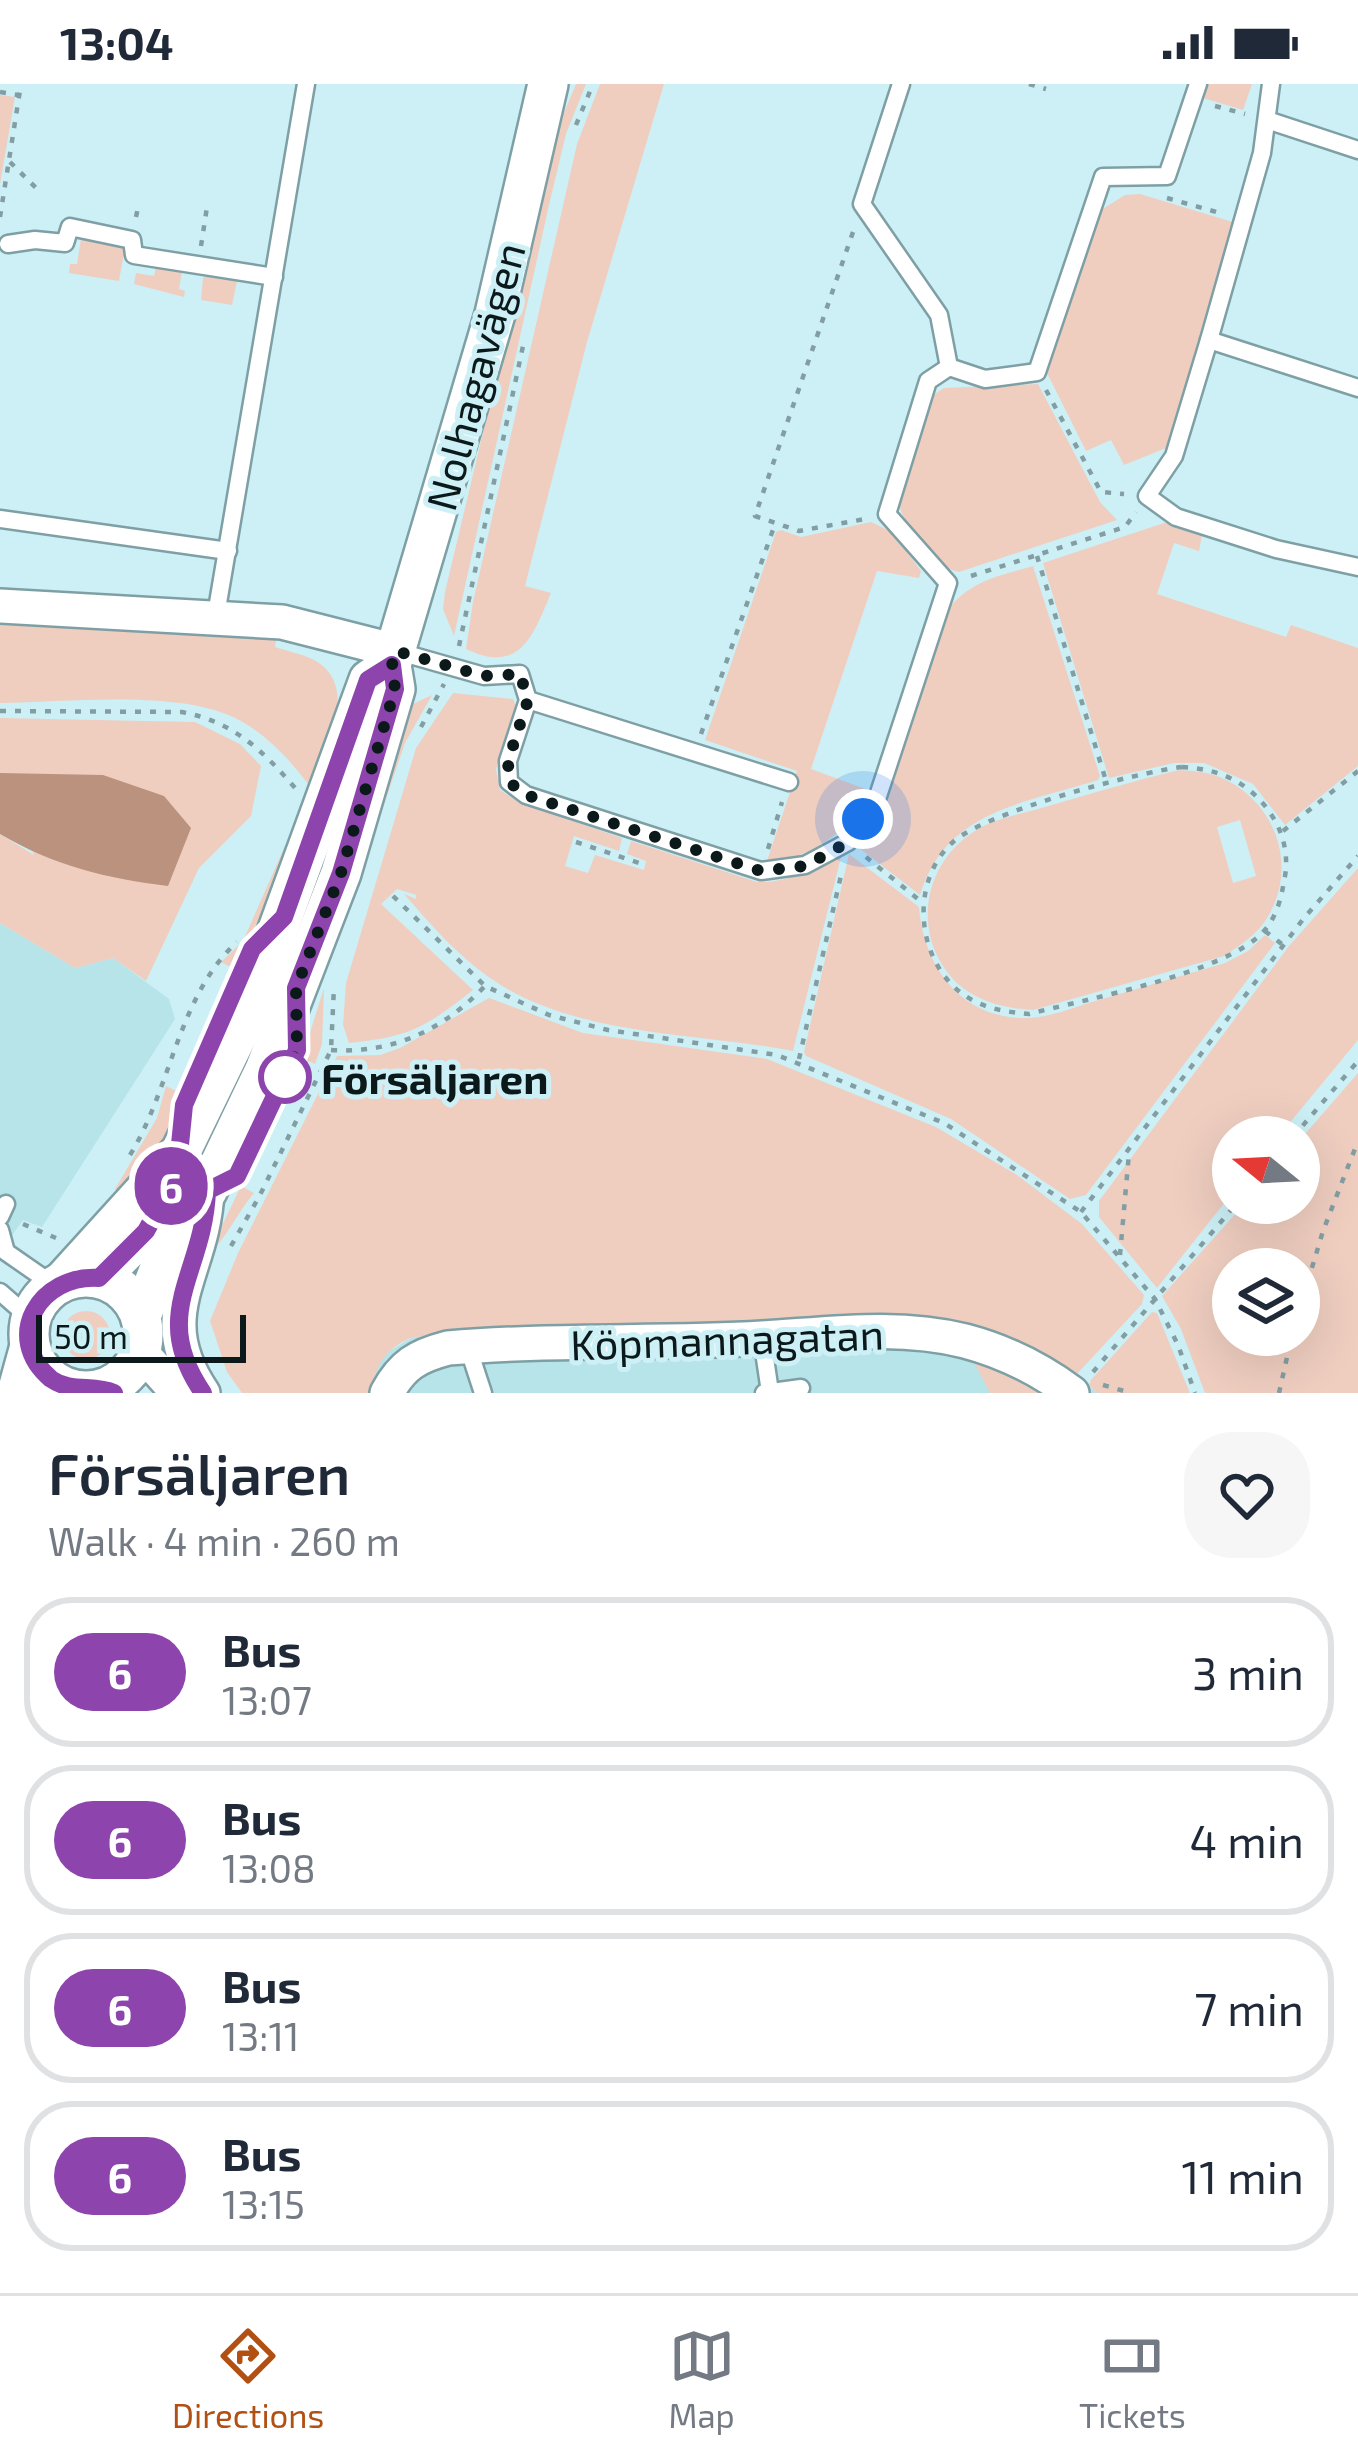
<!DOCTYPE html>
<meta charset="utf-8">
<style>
body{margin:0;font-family:"Exo 2",sans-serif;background:#f6f6f7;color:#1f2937;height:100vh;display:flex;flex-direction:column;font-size:45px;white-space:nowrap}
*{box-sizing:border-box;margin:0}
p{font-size:39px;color:#747a83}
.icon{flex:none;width:66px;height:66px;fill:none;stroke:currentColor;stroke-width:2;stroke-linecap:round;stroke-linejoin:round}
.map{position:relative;height:1309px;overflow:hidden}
.side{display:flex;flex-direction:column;background:#fff;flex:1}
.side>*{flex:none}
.badge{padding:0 24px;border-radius:39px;font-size:42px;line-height:78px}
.needle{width:78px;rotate:288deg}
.buttons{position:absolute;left:1212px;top:1032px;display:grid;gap:24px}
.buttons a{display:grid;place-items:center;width:108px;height:108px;border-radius:50%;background:#fff;box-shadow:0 12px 48px #0002;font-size:60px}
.scale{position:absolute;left:36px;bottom:30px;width:210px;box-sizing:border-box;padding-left:12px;border:6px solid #0c191b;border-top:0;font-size:33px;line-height:42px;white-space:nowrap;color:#0c191b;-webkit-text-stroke:9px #ccf0f6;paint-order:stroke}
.you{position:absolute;width:60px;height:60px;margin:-30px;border:9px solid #fff;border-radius:50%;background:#1a73e8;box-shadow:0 0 0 18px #1a73e833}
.map>.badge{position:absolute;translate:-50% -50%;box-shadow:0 0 0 6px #fff}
.round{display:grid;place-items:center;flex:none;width:126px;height:126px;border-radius:48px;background:#f6f6f7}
.summary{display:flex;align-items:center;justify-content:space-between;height:204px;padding:0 48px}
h1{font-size:57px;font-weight:600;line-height:90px}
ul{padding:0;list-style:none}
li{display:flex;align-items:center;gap:36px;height:150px;margin:0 24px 18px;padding:0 24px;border:6px solid #e0e1e3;border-radius:48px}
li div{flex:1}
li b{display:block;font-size:45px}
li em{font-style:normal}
li .badge{min-width:132px;font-weight:700;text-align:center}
.status{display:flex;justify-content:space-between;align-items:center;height:84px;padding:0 60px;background:#fff;direction:ltr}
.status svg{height:33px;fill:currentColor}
.tab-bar{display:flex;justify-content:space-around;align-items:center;height:168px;border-top:3px solid #e0e1e3;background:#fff;font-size:33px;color:#747a83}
.tab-bar a{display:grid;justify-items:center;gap:6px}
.tab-bar .selected{color:#b25013}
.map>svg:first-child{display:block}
.built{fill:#b6e4e9}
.green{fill:#efcec0;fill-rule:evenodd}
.water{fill:#bb927e}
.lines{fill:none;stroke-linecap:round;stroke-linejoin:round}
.service-casing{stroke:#7ea0a5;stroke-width:21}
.minor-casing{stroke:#7ea0a5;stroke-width:38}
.tertiary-casing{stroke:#7ea0a5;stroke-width:44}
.path{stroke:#839ea3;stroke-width:4.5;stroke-dasharray:6 9;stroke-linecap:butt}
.service{stroke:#fff;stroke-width:16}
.minor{stroke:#fff;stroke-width:33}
.tertiary{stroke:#fff;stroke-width:39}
.line-casing{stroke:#fff;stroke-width:27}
.line{stroke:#8e44ad;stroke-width:18}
.walk{stroke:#0c191b;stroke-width:12;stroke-dasharray:0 21.6}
.stop-dot{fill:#fff;stroke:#8e44ad;stroke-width:6}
.labels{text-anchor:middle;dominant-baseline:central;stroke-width:10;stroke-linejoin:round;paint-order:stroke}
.street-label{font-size:42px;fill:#0c191b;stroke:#ccf0f6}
.stop-label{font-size:42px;font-weight:bold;fill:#0c191b;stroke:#ccf0f6;text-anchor:start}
</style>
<div class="status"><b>13:04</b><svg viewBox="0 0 49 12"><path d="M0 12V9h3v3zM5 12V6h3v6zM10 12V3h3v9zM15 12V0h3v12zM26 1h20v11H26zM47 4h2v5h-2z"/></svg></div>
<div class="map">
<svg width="1358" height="1309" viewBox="0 0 1358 1309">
<rect width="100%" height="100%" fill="#ccf0f6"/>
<g class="built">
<polygon points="0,839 75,884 113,874 169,915 175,935 42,1143 23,1136 0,1168"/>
<polygon points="850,1232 1001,1255 1076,1291 1097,1309 370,1309 377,1281 386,1269 413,1253"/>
</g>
<g class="green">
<polygon points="576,0 586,0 566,50 549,121 454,552 443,525 445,508 553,55"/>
<path d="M600,0H664L587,258L525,502L551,509C533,552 520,591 466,565L473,518L577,60Z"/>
<polygon points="1208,0 1252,0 1243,26 1203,14"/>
<polygon points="0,11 15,13 0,100"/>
<polygon points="1140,110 1236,139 1171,362 1124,381 1111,356 1086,367 1046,287 1101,126 1125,111"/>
<polygon points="81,155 125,163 119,197 69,189 70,180 77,180"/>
<polygon points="156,183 182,187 179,205 185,207 184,213 134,200 136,189 154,192"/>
<polygon points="207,192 237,197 232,221 201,216 203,194"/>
<path d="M1038,300L1100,418L1117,436L959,488C932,482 905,444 898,418L933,311L944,304Z"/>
<path d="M871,438L892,448L921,487L919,494L877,487L811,685L871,707C848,749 813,772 766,780L797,687L705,656L776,448L781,446L801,453Z"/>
<polygon points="1167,438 1202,451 1199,467 1174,459 1157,510 1286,553 1291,541 1358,564 1358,682 1285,741 1253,700 1204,679 1174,679 1109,694 1043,479"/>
<path d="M1033,482L1100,692L1098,696C1023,720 946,726 920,811L854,760L884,720L947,527C969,497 998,492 1033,482Z"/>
<path d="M0,534L231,547L276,556L275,563C287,567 301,570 312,575C363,600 324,666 311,704C290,675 260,643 226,630C167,607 66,618 0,619Z"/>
<path d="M453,609L513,615L516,622L496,685L500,706L520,719L622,754L619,767L574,752L565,782L588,789L595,771L644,786L646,777L627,770L631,757L757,798C790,799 814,784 842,769L793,967C695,948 575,953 490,894C456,870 431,841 404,810L416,815V811L397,805L381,820L473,906C426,943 410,953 349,959L343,941L346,899L416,664Z"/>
<polygon points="432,611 405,659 329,881 406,630 413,620"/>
<polygon points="0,634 195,638 240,660 261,682 251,732 199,784 146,897 113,874 75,884 0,839 0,750 34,771 0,689"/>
<path d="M1179,686C1195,687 1211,688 1226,696C1277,721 1298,784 1267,834C1257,851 1240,861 1224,872L1033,926C995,924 959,912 940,877C914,831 931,774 975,747C995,734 1021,730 1045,723C1089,710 1134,697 1179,686ZM1240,736L1256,792L1233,799L1217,743Z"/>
<path d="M316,715C292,773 261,827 235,885L221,878L243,857L285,762Z"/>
<path d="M849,770L919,823C924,884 962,936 1029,934C1050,933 1072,924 1092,918C1136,905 1181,892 1225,879L1248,867L1265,851L1275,859L1086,1111L1070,1115L951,1035L806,972L804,968Z"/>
<polygon points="1358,784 1358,956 1278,1053 1233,1053 1233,1108 1157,1204 1099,1133 1099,1117 1289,862"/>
<polygon points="324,904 322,960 315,980 302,974"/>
<path d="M489,914L583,949L767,975L936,1043L1017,1091L1082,1140L1144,1211L1142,1220L1076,1291L1041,1273L850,1232L413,1253C384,1265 377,1280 370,1309H242L227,1288L210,1237L238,1169L337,972L380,971L400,964Z"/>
<path d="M1358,989V1309H1205L1181,1245L1162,1212L1245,1119H1299V1057ZM1233,1185H1299V1251H1233Z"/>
<polygon points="166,1002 180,1009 163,1064 123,1114 115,1105 157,1034"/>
<path d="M241,1102L254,1109C240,1125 224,1158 209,1169Z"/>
<circle cx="86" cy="1251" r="24"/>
<polygon points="1152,1228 1157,1229 1190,1309 1097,1309 1089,1301 1091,1296"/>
<polygon points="974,1278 1047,1309 990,1309"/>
</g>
<path class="water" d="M0,689L103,691L164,712L191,744L168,802C108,795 52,781 0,750Z"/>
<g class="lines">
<defs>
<g id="service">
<polyline points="901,0 862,120 939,231 949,283"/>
<polyline points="1271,0 1262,69 1209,256 1174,372 1147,412 1176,433 1276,465 1358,483"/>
<polyline points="1267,36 1358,66"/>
<polyline points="8,160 35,156 65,159 70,143 132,156 134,171 274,193"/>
<polyline points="1209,256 1358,304"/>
<polyline points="0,435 228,467"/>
<polyline points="216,531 306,0"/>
<polyline points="396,567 484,592 520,590 528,616 508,677 509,698 526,711 761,787 805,781 848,758 878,712 948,499 887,430 928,297 949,283 985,295 1037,288 1103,93 1167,92 1198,0"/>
<polyline points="528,616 789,698"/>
<polyline points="0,1133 6,1120"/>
<polyline points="0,1146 6,1168 55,1202"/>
<polyline points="0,1208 31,1235"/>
<polyline points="762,1254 770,1308"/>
<polyline points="468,1263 483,1309"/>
<polyline points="764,1309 801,1304"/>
</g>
<g id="minor">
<polyline points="0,522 282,538 396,567"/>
<polyline points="141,1268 178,1309"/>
<polyline points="105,1305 114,1309"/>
<path d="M203,1309C148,1229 204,1190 207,1107"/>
<path d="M387,1309C402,1281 417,1272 448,1264C552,1255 658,1260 762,1254C829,1250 899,1240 965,1257C1003,1267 1041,1286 1072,1309"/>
</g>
<g id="tertiary">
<polyline points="207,1107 265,986 341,789 395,605 391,581 495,230 548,0"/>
<circle cx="86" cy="1250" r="57"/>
<polyline points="99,1194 146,1147 173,1098"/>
<polyline points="63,1197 181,1067 246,933 369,596 391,581"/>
<polyline points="141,1232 169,1161 196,1118"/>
<polyline points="17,1309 30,1262"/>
</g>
</defs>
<use href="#service" class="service-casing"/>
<use href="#minor" class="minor-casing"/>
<use href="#tertiary" class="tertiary-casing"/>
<g class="path">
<polyline points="1029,0 1046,5"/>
<polyline points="0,8 18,11"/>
<polyline points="1215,22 1245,30"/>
<polyline points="576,41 593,0"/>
<polyline points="10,78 36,104"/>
<polyline points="1167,114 1220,129"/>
<polyline points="0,133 21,0"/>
<polyline points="136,133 139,119"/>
<polyline points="853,148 755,432 799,447 865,435"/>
<polyline points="201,162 207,123"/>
<polyline points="1046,306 1101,408 1124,410"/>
<polyline points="1037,472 1107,700"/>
<polyline points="971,492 1125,443 1136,428"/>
<polyline points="459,562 523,262"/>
<path d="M0,627L182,628C234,638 262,666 296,705"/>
<polyline points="421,643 444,600"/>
<polyline points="701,650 775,440"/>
<path d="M1182,683C1222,685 1253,700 1274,735C1285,753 1289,777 1284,797C1281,816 1276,834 1263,848C1226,889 1086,915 1029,930C1009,928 992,926 974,917C917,888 906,800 953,758C986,728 1134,689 1182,683Z"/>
<polyline points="1283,747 1358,687"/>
<polyline points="576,758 642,780"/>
<polyline points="768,765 782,718"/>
<polyline points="866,773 923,819"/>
<polyline points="393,812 485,902 549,931 608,946 777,971 944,1039 1081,1128 1155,1215 1178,1261 1195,1309"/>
<polyline points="1265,847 1283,861"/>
<path d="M331,966C393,970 443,946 485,902"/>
<polyline points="799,975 842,787"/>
<polyline points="1293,1053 1358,977"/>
<path d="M130,1071C171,1005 178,912 237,858"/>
<polyline points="1081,1128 1304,834 1358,772"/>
<polyline points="23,1140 56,1154"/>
<polyline points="231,1162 259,1113 331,966 334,903"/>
<polyline points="1120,1171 1129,1069"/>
<polyline points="1299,1227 1323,1147 1358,1057"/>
<polyline points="1093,1288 1237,1119"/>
<polyline points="1103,1301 1131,1309"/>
<polyline points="1279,1309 1292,1251"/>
</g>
<use href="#service" class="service"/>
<use href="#minor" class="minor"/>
<use href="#tertiary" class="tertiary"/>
</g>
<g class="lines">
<defs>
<path id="line" d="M114,1309C93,1300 71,1309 51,1295C1,1253 40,1190 99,1194L146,1147L177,1090L184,1021L252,865L284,833L368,596L392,581L395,605L341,789L296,904L297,966L237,1092L207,1107C204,1190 148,1229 203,1309"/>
</defs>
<use href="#line" class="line-casing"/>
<use href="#line" class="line"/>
<polyline class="walk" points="285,993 297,966 296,904 341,789 395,605 392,581 396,567 484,592 520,590 528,616 508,677 509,698 526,711 761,787 805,782 848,758 863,735"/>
</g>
<circle class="stop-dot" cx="285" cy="993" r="24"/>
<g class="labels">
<g class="street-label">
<text transform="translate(474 292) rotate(-75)">Nolhagavägen</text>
<text transform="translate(727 1254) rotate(-2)">Köpmannagatan</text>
</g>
<g class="stop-label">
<text x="321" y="993">Försäljaren</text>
</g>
</g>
</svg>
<div class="buttons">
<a><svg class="needle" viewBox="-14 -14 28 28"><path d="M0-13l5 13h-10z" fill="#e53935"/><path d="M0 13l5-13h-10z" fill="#747a83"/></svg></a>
<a><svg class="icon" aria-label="layers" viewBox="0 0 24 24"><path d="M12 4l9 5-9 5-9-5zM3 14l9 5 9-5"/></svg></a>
</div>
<div class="scale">50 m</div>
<div class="you" style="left:863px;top:735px"></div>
<b class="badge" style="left:171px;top:1102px;background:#8e44ad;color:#fff">6</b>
</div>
<section class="side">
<div class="summary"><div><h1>Försäljaren</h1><p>Walk · 4 min · 260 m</p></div><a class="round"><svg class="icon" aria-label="heart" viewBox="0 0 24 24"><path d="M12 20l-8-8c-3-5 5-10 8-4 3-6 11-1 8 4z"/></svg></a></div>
<ul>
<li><span class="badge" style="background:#8e44ad;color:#fff">6</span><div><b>Bus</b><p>13:07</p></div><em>3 min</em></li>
<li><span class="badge" style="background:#8e44ad;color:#fff">6</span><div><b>Bus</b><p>13:08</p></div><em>4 min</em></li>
<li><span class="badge" style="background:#8e44ad;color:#fff">6</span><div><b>Bus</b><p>13:11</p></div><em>7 min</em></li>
<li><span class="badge" style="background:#8e44ad;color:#fff">6</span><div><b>Bus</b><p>13:15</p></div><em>11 min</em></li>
</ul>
</section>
<nav class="tab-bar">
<a class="selected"><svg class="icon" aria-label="directions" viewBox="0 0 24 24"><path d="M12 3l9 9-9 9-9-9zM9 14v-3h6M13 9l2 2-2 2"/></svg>Directions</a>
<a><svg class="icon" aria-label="map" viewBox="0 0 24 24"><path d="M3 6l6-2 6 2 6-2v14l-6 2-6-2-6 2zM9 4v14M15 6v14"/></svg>Map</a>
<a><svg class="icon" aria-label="tickets" viewBox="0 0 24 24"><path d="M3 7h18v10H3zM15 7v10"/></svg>Tickets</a>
</nav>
